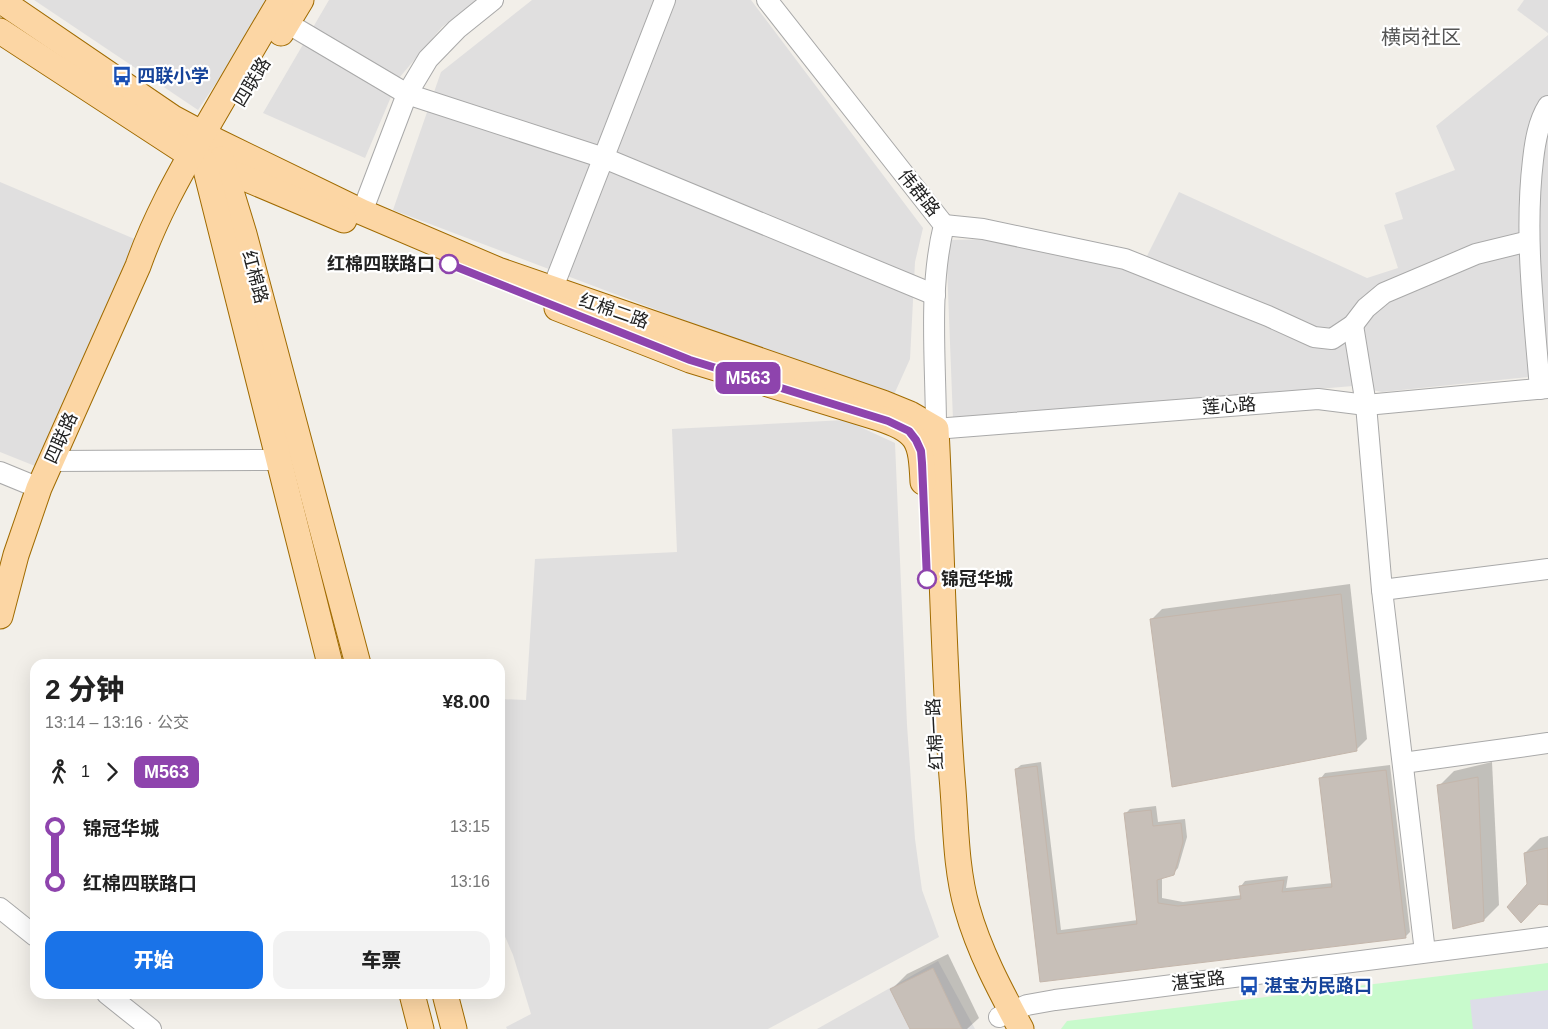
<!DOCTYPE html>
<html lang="zh">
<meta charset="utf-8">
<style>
body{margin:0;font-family:Arial,"Noto Sans SC",sans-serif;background:#f2f2f2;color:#222;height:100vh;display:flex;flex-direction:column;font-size:19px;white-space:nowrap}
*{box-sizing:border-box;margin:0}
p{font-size:16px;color:#767676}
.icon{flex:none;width:28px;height:28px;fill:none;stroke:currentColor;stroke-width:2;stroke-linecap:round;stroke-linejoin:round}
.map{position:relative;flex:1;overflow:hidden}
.drawer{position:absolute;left:30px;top:659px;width:475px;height:340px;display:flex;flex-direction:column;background:#fff;border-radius:15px;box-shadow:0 5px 20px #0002}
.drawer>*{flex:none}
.badge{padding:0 10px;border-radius:8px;font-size:18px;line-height:32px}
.map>.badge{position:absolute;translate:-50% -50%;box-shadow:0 0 0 2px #fff}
.legs{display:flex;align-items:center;gap:8px;height:55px;padding:0 15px;font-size:16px}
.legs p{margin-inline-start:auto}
.head{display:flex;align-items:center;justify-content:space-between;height:85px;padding:0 15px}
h1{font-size:28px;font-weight:800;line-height:38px}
.button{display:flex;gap:10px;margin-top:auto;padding:10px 15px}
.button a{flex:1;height:58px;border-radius:15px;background:#1a73e8;color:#fff;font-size:20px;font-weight:800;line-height:58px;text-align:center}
.button a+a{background:#f2f2f2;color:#222}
ul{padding:0 15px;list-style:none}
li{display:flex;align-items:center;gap:18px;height:55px;font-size:19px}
li i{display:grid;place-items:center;width:8px;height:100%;margin:0 6px;background:currentColor}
li i::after{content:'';width:12px;height:12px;margin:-6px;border:4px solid;border-radius:50%;background:#fff}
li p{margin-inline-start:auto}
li:first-child i{background:linear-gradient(#0000 50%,currentColor 0)}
li:last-child i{background:linear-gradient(currentColor 50%,#0000 0)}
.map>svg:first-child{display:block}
.residential{fill:#e0dfdf}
.park{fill:#c8facc}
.plaza{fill:#dddde8}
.shadow{fill:#0003}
.building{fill:#c7bfb8;stroke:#c4b6ab}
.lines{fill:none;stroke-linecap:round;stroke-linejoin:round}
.minor-casing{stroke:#a9a9a9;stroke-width:22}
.major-casing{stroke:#a06b00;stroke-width:27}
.minor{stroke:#fff;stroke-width:20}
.major{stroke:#fcd6a4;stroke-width:25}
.line-1-casing{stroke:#fff;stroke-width:11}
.line-1{stroke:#8e44ad;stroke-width:8}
.stop-1-dot{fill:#fff;stroke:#8e44ad;stroke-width:2.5}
.labels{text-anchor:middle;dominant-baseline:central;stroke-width:4.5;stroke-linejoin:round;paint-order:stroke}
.transit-label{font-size:18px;font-weight:bold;fill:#164399;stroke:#fff;text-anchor:start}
.street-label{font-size:18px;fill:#222;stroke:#fff}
.stop-label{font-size:18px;font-weight:bold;fill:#222;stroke:#fff;text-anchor:end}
.quarter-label{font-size:20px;fill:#555;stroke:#fff}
</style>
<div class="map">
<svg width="1548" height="1029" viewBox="0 0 1548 1029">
<rect width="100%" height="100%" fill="#f2efe9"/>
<g class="residential">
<polygon points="34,0 272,0 198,110"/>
<polygon points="329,0 477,0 442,27 399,78 365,158 263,113"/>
<polygon points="532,0 751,0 923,228 915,262 910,359 892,399 393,210 441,72"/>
<polygon points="1524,0 1548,0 1548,33 1517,10"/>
<polygon points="1548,35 1548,375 1382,392 1353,386 953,420 946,240 1003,239 1139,272 1179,192 1367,278 1398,268 1384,225 1403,219 1395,193 1455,170 1436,126"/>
<polygon points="0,182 137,240 35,466 0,452"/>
<polygon points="845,420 895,443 907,725 915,839 922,890 939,937 768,1029 507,1029 506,1027 531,1014 513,955 500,925 500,858 503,857 502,789 500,788 500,699 526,700 535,559 677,552 672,429"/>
<polygon points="938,961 975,1029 817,1029"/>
</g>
<polygon class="park" points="1548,963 1548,1029 1061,1029 1067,1021"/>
<polygon class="plaza" points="1548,990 1548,1029 1473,1029 1470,1000"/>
<g class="shadow">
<polygon points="1350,584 1367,739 1357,749 1173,786 1151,620 1162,609"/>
<polygon points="1041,762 1061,930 1138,920 1125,814 1130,809 1156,806 1158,822 1185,819 1187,837 1178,868 1173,874 1162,878 1162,898 1183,902 1242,895 1241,886 1245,881 1288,876 1286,888 1333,883 1321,778 1325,773 1390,765 1410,932 1405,937 1041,980 1016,769 1021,765"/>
<polygon points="1492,762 1499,905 1484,920 1439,786 1454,771"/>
<polygon points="1548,836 1548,904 1539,903 1529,884 1525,853 1540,838"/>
<polygon points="948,954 979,1018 967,1029 911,1029 892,989 907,974"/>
</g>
<g class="building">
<polygon points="1341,594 1357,751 1172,787 1150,619"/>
<polygon points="1037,766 1057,934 1137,924 1124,813 1151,810 1153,826 1181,823 1183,842 1174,875 1157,880 1158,903 1178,906 1241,899 1239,886 1284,880 1282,892 1332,887 1319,778 1386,770 1406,938 1040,982 1015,769"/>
<polygon points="1478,777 1484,921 1453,929 1437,785"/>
<polygon points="1548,848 1548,905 1539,904 1521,923 1507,907 1527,884 1524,853"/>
<polygon points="933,968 962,1029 910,1029 890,989"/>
</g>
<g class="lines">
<defs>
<g id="minor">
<path d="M767,0L944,225C928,289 936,363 936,429"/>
<polyline points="287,23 407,94 604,158 935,295"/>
<polyline points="362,212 407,94 428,59 457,29 493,0"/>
<polyline points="944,225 983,229 1125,259 1268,316 1314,337 1332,339 1353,325 1366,308 1384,293 1476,254 1529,241"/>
<polyline points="552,290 665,0"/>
<polyline points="1353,325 1366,405 1382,590 1425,952"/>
<path d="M1540,389C1534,313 1524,236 1533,160C1535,142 1538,122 1548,106"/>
<polyline points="922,430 1318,399 1366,405 1548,388"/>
<polyline points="51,461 279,460"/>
<polyline points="0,472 39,488"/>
<polyline points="1382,590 1548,569"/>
<polyline points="1403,763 1548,743"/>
<polyline points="0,908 35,936"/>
<polyline points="107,994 151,1029"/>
<polyline points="999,1017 1027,1005 1055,1000 1548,937"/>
</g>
<g id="major">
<path d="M0,0L173,118L216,141L362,212L498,270L883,403L910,414L936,429C942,545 943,661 952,777C956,820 955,866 967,908C979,951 1000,990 1021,1029"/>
<polyline points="0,31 190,155 344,220"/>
<polyline points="281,33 301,0"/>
<polyline points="221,159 244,234 358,664"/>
<polyline points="204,162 330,664"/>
<path d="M557,308L690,360L879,418C919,431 921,441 923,482"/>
<path d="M0,616L16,555L39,488L138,266C155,218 177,179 202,135C228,90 254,45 281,0"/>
<polyline points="412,994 421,1029"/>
<polyline points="445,994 454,1029"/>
</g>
</defs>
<use href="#minor" class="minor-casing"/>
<use href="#major" class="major-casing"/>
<use href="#minor" class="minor"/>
<use href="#major" class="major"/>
</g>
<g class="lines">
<defs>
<polyline id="line-1" points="449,264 690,360 888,421 909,431 916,440 921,451 922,463 927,579"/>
</defs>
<use href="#line-1" class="line-1-casing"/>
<use href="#line-1" class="line-1"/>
</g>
<defs>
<symbol id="bus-bare" viewBox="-9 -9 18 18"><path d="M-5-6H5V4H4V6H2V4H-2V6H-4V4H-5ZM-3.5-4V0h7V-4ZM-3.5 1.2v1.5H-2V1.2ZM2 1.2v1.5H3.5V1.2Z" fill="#1a4fb4" stroke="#fff" stroke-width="2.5" paint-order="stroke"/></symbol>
</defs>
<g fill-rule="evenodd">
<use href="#bus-bare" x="108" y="62" width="28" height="28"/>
<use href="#bus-bare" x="1235" y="972" width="28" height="28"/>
</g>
<g class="stop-1-dot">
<circle cx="449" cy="264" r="9"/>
<circle cx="927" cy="579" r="9"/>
</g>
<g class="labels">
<g class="transit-label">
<text x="137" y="76">四联小学</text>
<text x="1264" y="986">湛宝为民路口</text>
</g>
<g class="street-label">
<text transform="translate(252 82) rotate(-59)">四联路</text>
<text transform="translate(919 193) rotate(51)">伟群路</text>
<text transform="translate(255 277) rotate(75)">红棉路</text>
<text transform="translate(614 311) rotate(19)">红棉二路</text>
<text transform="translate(1229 406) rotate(-4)">莲心路</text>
<text transform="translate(61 438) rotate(-66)">四联路</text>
<text transform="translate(935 734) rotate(-93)">红棉一路</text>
<text transform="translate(1198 981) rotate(-7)">湛宝路</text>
</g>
<g class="stop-label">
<text x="435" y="264">红棉四联路口</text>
<text x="941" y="579" text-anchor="start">锦冠华城</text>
</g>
<g class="quarter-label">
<text x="1421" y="37">横岗社区</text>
</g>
</g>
</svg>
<b class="badge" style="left:748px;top:378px;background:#8e44ad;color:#fff">M563</b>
<section class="drawer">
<div class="head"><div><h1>2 分钟</h1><p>13:14 – 13:16 · 公交</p></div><b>¥8.00</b></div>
<div class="legs"><svg class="icon" aria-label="walk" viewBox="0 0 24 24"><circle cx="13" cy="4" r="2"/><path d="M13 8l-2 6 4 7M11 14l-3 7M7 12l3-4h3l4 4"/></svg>1<svg class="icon" aria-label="forward" viewBox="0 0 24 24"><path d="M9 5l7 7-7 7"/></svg><b class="badge" style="background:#8e44ad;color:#fff">M563</b></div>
<ul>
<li><i style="color:#8e44ad"></i><b>锦冠华城</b><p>13:15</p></li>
<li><i style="color:#8e44ad"></i><b>红棉四联路口</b><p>13:16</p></li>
</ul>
<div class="button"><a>开始</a><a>车票</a></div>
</section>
</div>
